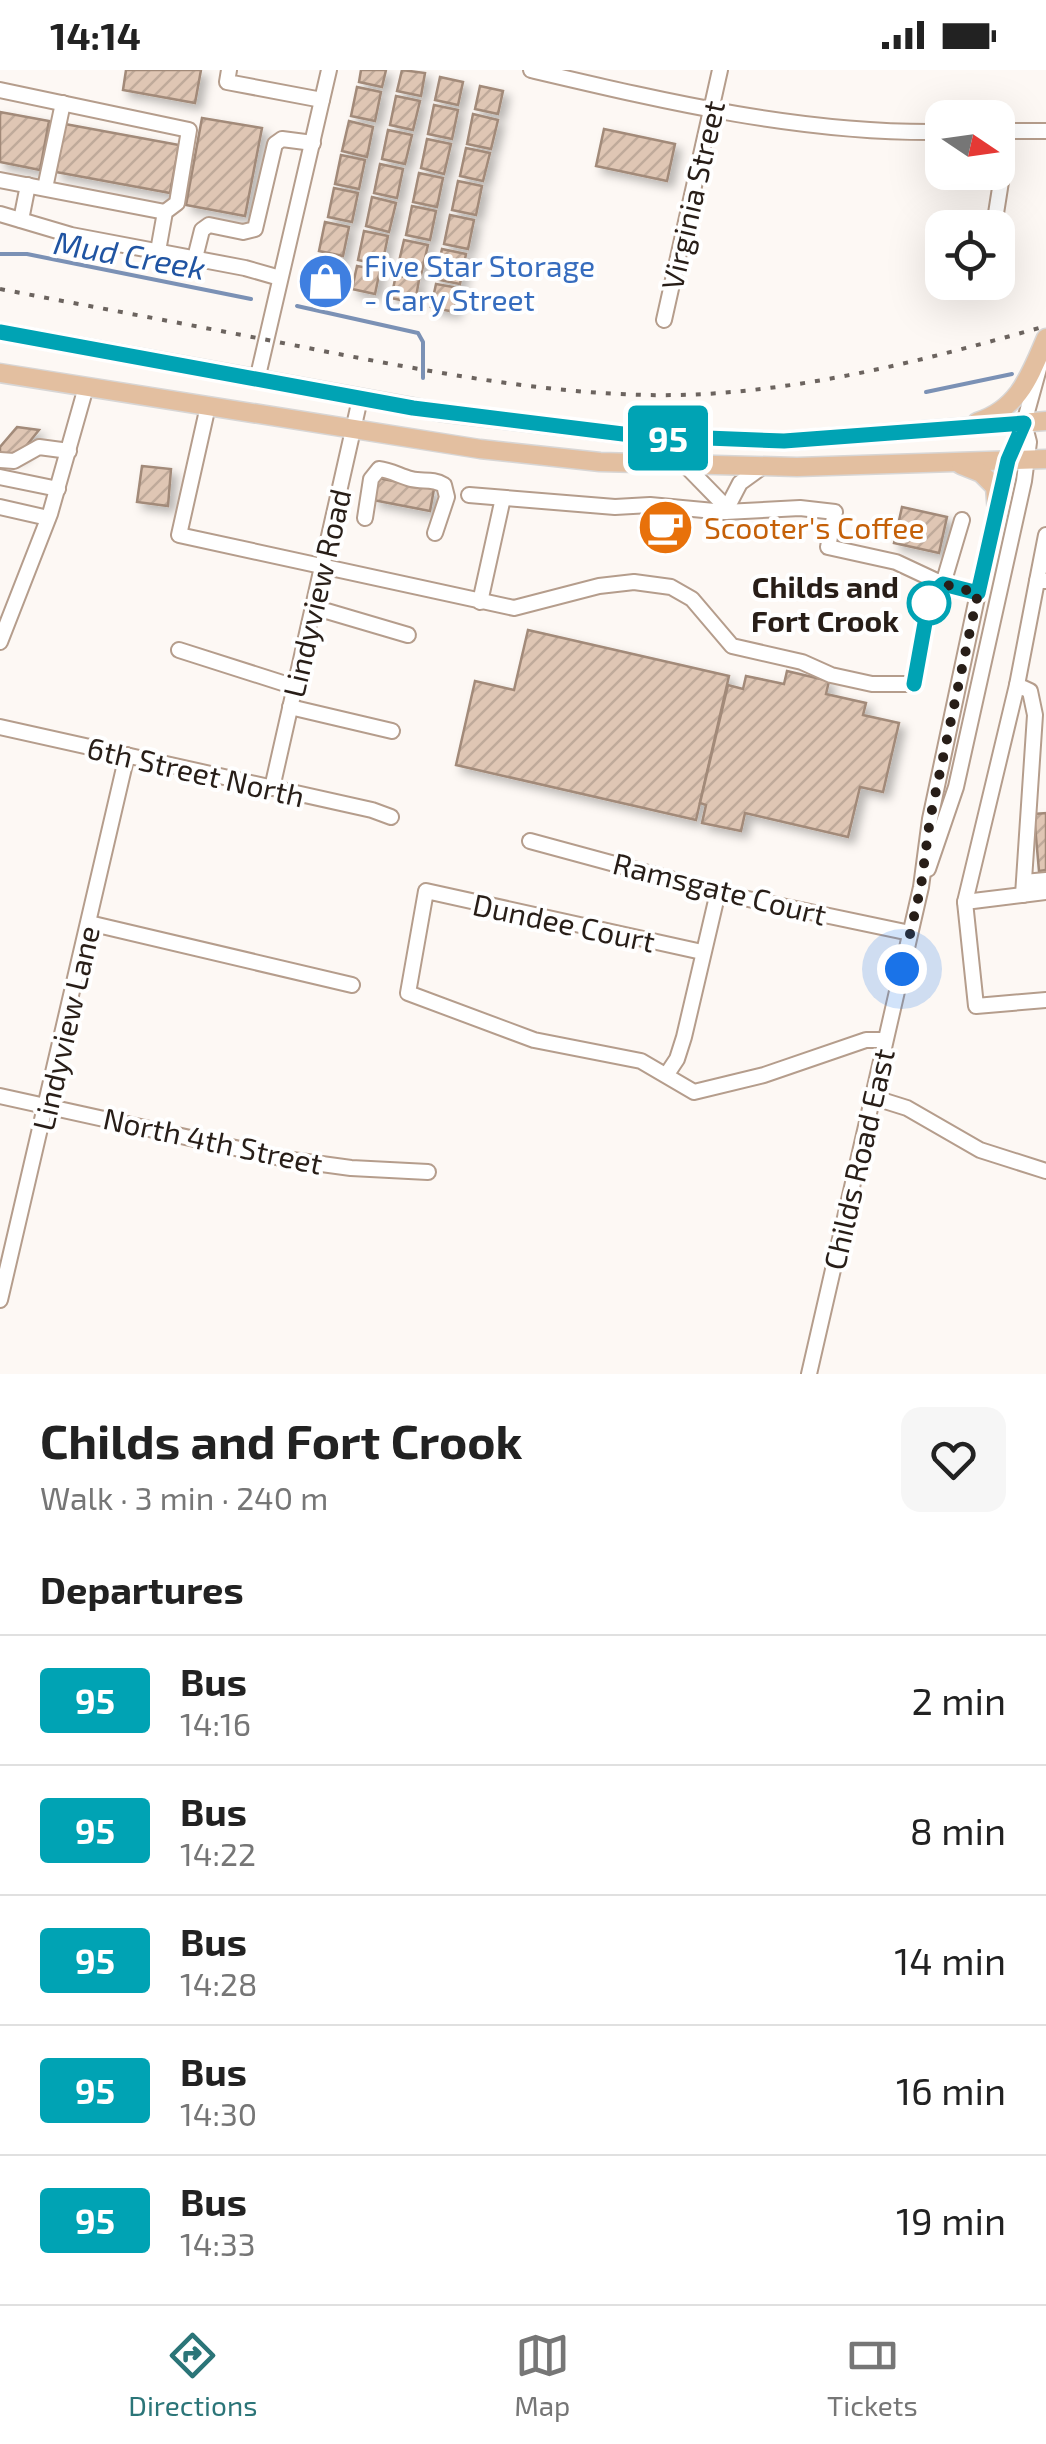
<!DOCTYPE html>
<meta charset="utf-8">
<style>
body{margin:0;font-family:"Exo 2",sans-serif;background:#f6f6f6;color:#222;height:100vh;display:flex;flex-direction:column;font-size:38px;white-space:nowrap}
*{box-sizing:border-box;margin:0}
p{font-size:32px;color:#767676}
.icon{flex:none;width:55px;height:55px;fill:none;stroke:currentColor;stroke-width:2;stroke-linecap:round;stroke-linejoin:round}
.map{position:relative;height:1304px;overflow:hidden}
.sheet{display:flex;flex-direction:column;background:#fff;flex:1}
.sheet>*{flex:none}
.badge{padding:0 20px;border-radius:8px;font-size:35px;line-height:65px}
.needle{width:65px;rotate:103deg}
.tools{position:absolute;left:925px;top:30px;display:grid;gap:20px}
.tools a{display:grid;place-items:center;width:90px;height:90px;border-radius:20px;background:#fff;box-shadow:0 10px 40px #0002;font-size:50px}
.you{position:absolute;width:50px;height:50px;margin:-25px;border:8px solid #fff;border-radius:50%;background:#1a73e8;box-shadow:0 0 0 15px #1a73e833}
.map>.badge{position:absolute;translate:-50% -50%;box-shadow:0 0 0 5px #fff}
h2{padding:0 40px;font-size:38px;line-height:90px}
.round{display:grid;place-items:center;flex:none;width:105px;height:105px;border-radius:20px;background:#f6f6f6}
.head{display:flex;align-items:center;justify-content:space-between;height:170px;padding:0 40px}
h1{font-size:48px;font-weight:700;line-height:75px}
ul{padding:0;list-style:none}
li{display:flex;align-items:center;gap:30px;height:130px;padding:0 40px;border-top:2px solid #e0e0e0}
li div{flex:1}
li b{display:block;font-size:38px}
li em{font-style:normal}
li .badge{min-width:110px;font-weight:700;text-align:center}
.status{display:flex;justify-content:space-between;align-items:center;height:70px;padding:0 50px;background:#fff;direction:ltr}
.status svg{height:28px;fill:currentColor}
.tab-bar{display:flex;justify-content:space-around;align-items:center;height:140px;border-top:2px solid #e0e0e0;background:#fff;font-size:28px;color:#767676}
.tab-bar a{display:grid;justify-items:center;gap:5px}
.tab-bar .current{color:#2b7578}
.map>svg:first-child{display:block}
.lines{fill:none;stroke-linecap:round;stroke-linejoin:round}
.stream{stroke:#7b91b5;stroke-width:4}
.building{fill:url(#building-hatch);stroke:#a28a79;stroke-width:2.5;filter:url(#shadow)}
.minor-casing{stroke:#b59d8c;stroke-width:18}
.major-casing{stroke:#d8d6d5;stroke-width:21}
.minor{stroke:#fff;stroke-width:14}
.major{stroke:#e3bfa0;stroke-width:18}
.rail{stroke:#6c645f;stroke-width:4;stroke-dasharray:5 10;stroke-linecap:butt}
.line-casing{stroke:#fff;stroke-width:22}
.line{stroke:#00a3b4;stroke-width:15}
.walk{stroke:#281e18;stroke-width:10;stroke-dasharray:0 18}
.stop-dot{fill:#fff;stroke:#00a3b4;stroke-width:5}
.labels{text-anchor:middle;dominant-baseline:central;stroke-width:8;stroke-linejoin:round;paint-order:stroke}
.street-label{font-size:30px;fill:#281e18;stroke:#fff}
.shop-label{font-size:30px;fill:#366cbe;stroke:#fff;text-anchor:start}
.food-label{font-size:30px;fill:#c56008;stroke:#fff;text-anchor:start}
.stop-label{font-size:30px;font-weight:bold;fill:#281e18;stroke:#fff;text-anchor:end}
.water-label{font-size:32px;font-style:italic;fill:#2054a2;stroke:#fff}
</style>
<div class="status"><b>14:14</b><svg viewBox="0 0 49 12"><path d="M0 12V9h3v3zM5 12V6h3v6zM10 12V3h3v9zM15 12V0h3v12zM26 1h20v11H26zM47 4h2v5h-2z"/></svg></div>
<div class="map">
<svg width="1046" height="1304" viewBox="0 0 1046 1304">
<defs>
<pattern id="building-hatch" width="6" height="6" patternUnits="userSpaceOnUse" patternTransform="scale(2.5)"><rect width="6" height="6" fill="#dfc6b4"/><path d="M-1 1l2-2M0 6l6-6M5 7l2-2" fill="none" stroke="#bfaa9a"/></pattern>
<filter id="shadow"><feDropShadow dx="6" dy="6" stdDeviation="5" flood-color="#0004"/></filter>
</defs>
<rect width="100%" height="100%" fill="#fdf8f4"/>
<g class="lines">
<g class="stream">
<polyline points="0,184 27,184 251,229"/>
<polyline points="297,236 418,263 423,272 423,308"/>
<polyline points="926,322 1012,304"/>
</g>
</g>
<g class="building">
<polygon points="126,0 201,0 195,33 123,20"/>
<polygon points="361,0 386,0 382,17 359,12"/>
<polygon points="402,0 425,3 421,26 397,21"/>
<polygon points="440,7 463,12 458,35 435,30"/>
<polygon points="480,16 503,21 498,44 475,39"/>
<polygon points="357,17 381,22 375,51 351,46"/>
<polygon points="396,26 420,31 413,60 390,55"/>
<polygon points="434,35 458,40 452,69 428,64"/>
<polygon points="0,42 49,51 40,100 0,92"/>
<polygon points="473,44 498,50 491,79 467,74"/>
<polygon points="202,48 262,58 245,146 186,135"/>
<polygon points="349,51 373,57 367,87 342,81"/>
<polygon points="65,54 179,75 170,123 56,102"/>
<polygon points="604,59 675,74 667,111 596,96"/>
<polygon points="388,60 412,65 405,94 382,89"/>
<polygon points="427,69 451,74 444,104 421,98"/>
<polygon points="466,78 490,83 483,111 460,106"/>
<polygon points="341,85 365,90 359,119 335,114"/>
<polygon points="380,94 403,99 397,128 374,123"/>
<polygon points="419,103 443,108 437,137 413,132"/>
<polygon points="458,111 482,116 476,145 452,140"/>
<polygon points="334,118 358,123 352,152 328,147"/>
<polygon points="372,127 396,133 389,162 366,156"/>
<polygon points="412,136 436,141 430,170 406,165"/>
<polygon points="450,145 474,150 468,179 444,174"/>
<polygon points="325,152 349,157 343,186 319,181"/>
<polygon points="364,161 388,166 382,195 358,190"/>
<polygon points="404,170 428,175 421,205 397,200"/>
<polygon points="442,179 466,184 460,214 435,209"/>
<polygon points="318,186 342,191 337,215 312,210"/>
<polygon points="357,196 380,200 375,224 352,219"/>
<polygon points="396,205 419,210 415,233 391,228"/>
<polygon points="436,214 459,218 454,242 431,237"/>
<polygon points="17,357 39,360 18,386 0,383 0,377"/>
<polygon points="142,396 171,399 168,436 137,432"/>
<polygon points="378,408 434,419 430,441 373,430"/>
<polygon points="902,437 947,447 939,483 894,473"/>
<polygon points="528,560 729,606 696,750 456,695 475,611 514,620"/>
<polygon points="787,601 829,611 826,624 866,633 863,645 899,653 883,722 860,717 848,767 745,743 741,761 702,753 706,735 700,733 728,615 743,619 746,606 784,614"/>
<polygon points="1046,743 1046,800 1039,801 1034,744"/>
</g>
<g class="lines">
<defs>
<g id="minor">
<polyline points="229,0 227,12 322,30"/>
<path d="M531,0C667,32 802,64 942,62"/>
<polyline points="0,20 189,60 177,133 165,142 158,181"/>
<polyline points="998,61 1046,61"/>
<polyline points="0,110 165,142"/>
<polyline points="45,118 63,33"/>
<polyline points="0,144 71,165 245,198 280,208"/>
<polyline points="21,150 28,115"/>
<polyline points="994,156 1003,99 1001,61"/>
<polyline points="195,188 202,160 209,155 243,162 255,159 275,74 282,69 313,73"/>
<polyline points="664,250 720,0"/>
<polyline points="257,310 329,0"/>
<polyline points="208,336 179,465 514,538 599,516 634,512 671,517 692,529 732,576 802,592 831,605 872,614 914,614 930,525 943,514 962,450"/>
<polyline points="0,390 14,391 39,377 69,381"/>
<polyline points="686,396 726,437"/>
<polyline points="0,407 58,419"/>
<polyline points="469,425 615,437 650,435 725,442 800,438 835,442 828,477 896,492 943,514 978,523"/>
<polyline points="0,437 48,448"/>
<polyline points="725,442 740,413 762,397"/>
<path d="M365,448L371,409L379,399C390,400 400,406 411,409C423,412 432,408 444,415L447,427L435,463"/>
<polyline points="1037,511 1046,465"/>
<polyline points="480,532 503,428"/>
<polyline points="313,537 408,565"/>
<polyline points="0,572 50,444 86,317"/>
<polyline points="179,580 295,617"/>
<polyline points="1017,615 965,832 976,936 1046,930"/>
<polyline points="290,637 392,661"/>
<polyline points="0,657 372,740 391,747"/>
<polyline points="272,718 360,329"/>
<polyline points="530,771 729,825 910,863"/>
<polyline points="928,799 956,717 1024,411 1029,372 1024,353"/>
<polyline points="1024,812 1046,810"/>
<polyline points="1023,825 1035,645 1030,621 1017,615 1037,511 1046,511"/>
<polyline points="965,832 1046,822"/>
<polyline points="89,853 352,915"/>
<polyline points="702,882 426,821 408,923 534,970 641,991 694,1022 764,1005 866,970 885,970"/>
<polyline points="667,1004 677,989 684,967 718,822"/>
<polyline points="0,1026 285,1089 351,1098 428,1102"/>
<polyline points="872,1027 907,1038 980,1080 1046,1101"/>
<polyline points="0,1230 127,685"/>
<polyline points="809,1304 921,817 930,749 978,523 1008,390 1024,353 1040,295"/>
</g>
<g id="major">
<polyline points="0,262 440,342 631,365 784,371 1046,351"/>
<polyline points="0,303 480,379 600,392 797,397 1046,389"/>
<path d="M977,352C1019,339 1030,305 1046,268"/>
<polyline points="961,395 981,403 995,417 997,443"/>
</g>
</defs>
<use href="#minor" class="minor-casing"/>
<use href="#major" class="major-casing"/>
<use href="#minor" class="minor"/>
<use href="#major" class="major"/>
<path class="rail" d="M0,219C109,240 219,260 328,282C448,305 583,331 705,324C822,317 933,288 1046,256"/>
</g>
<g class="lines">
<defs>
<polyline id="line" points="0,262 413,338 631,365 784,371 1024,353 1008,390 978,523 943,514 930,525 914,614"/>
</defs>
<use href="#line" class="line-casing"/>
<use href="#line" class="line"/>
<polyline class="walk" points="902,899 921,816 930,749 978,523 943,514 930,525 929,533"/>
</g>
<defs>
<symbol id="shop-disc" viewBox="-11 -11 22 22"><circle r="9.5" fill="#3f7fe0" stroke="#fff"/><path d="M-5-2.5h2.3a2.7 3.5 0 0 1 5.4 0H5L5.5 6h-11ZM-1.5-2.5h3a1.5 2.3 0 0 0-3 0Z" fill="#fff"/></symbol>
<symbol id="cafe-disc" viewBox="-11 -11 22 22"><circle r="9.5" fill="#e8710a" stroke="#fff"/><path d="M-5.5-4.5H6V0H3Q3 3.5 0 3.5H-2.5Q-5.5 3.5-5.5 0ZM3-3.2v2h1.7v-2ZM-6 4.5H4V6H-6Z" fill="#fff"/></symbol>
</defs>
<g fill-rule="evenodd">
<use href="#shop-disc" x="294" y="180" width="63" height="63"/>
<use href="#cafe-disc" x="634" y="426" width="63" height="63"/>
</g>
<circle class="stop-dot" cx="929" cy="533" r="20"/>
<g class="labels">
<g class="street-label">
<text transform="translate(692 125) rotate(-77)">Virginia Street</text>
<text transform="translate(316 523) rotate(-77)">Lindyview Road</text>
<text transform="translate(196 701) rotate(13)">6th Street North</text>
<text transform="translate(720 818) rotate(14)">Ramsgate Court</text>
<text transform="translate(564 852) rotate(12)">Dundee Court</text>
<text transform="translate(65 958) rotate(-77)">Lindyview Lane</text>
<text transform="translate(213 1070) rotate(12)">North 4th Street</text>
<text transform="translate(858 1089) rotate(-77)">Childs Road East</text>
</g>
<g class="shop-label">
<text x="364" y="195">Five Star Storage<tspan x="364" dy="34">- Cary Street</tspan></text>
</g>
<g class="food-label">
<text x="704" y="457">Scooter's Coffee</text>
</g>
<g class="stop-label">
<text x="899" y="516">Childs and<tspan x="899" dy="34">Fort Crook</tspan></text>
</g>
<g class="water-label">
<text transform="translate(130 184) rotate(10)">Mud Creek</text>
</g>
</g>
</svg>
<div class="tools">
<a><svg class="needle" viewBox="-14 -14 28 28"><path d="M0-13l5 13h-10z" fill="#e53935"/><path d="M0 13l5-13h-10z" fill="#767676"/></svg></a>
<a><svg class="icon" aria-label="locate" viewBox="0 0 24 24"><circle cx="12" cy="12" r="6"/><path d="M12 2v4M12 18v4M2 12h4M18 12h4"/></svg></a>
</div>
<div class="you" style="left:902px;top:899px"></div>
<b class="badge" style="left:668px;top:368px;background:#00a3b4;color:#fff">95</b>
</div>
<section class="sheet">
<div class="head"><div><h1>Childs and Fort Crook</h1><p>Walk · 3 min · 240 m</p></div><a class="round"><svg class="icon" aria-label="heart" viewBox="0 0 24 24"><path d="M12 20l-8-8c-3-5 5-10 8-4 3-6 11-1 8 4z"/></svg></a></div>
<h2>Departures</h2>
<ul>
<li><span class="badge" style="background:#00a3b4;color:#fff">95</span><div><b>Bus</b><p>14:16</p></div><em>2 min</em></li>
<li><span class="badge" style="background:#00a3b4;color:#fff">95</span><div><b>Bus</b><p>14:22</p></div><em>8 min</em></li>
<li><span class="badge" style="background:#00a3b4;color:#fff">95</span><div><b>Bus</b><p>14:28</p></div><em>14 min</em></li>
<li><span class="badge" style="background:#00a3b4;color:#fff">95</span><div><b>Bus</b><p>14:30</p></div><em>16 min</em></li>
<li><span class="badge" style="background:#00a3b4;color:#fff">95</span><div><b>Bus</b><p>14:33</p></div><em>19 min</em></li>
</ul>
</section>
<nav class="tab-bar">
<a class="current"><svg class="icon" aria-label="directions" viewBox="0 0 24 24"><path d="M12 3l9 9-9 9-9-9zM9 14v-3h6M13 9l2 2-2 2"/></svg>Directions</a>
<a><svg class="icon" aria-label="map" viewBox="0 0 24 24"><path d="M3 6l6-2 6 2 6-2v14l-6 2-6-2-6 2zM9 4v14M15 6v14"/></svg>Map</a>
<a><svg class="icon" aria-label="tickets" viewBox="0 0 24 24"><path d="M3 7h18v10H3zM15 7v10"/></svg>Tickets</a>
</nav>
